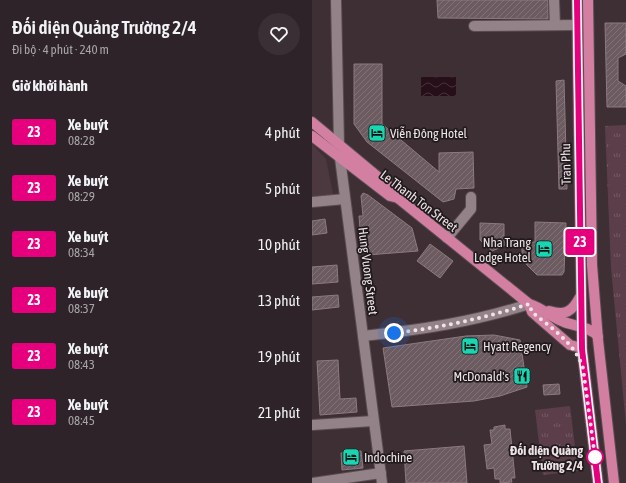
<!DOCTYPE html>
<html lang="vi">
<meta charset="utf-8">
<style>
body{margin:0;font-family:"Asap Condensed",sans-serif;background:#3a2f34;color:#f1f3f6;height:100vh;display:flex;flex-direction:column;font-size:15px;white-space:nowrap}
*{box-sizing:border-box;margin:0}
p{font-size:13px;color:#a7a4a8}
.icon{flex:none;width:22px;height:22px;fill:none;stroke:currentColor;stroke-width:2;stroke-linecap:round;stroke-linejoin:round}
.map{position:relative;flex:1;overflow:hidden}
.side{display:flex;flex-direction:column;background:#2e2328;width:312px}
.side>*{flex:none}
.badge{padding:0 8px;border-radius:3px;font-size:14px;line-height:26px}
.you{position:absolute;width:20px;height:20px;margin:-10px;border:3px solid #fff;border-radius:50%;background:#1a73e8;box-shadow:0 0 0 6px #1a73e833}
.map>.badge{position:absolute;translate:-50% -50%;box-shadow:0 0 0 2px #fff}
h2{padding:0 12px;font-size:15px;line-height:36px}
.round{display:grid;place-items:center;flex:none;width:42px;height:42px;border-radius:21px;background:#3a2f34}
.overview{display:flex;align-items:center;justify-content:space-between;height:68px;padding:0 12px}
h1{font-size:19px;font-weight:600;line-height:30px}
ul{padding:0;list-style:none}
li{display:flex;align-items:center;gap:12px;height:56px;padding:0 12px}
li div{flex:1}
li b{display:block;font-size:15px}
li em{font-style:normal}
li .badge{min-width:44px;font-weight:700;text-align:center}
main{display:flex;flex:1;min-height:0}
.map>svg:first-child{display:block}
.built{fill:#4c383f}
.grass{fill:url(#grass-tufts)}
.water{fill:url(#water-waves)}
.building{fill:url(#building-hatch);stroke:#8c7a80}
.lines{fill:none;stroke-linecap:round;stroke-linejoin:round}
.minor-casing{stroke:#594c51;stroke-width:12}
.major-casing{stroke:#594c51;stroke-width:12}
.minor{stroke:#938288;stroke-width:10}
.major{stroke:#d27fa2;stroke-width:10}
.line-casing{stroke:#fff;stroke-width:9}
.line{stroke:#e6007e;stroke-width:6}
.walk{stroke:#eee4e7;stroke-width:4;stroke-dasharray:0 7.2}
.stop-dot{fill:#fff;stroke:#e6007e;stroke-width:2}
.labels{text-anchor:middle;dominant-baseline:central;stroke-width:3.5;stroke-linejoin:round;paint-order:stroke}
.poi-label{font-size:13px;fill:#eee4e7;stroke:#201a1c;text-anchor:start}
.street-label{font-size:13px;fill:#eee4e7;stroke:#201a1c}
.stop-label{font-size:13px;font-weight:bold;fill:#eee4e7;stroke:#201a1c;text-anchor:end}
</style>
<main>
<section class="side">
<div class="overview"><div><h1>Đối diện Quảng Trường 2/4</h1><p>Đi bộ · 4 phút · 240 m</p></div><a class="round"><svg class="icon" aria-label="heart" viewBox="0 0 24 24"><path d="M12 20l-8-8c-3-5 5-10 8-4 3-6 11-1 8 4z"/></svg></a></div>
<h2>Giờ khởi hành</h2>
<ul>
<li><span class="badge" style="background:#e6007e;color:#fff">23</span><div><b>Xe buýt</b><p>08:28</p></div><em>4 phút</em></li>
<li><span class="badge" style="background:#e6007e;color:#fff">23</span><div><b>Xe buýt</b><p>08:29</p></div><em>5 phút</em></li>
<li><span class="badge" style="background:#e6007e;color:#fff">23</span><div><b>Xe buýt</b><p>08:34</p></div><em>10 phút</em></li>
<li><span class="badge" style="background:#e6007e;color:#fff">23</span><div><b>Xe buýt</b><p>08:37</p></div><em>13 phút</em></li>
<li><span class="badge" style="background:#e6007e;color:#fff">23</span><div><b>Xe buýt</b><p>08:43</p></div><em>19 phút</em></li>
<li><span class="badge" style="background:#e6007e;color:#fff">23</span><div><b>Xe buýt</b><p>08:45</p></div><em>21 phút</em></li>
</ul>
</section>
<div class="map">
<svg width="314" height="483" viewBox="0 0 314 483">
<defs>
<pattern id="grass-tufts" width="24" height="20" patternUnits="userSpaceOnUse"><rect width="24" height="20" fill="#5b3e49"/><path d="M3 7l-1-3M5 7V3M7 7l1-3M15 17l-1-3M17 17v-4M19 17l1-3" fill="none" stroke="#735a63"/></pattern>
<pattern id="water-waves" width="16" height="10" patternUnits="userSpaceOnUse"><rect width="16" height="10" fill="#270f19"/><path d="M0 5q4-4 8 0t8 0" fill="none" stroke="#47323a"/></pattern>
<pattern id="building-hatch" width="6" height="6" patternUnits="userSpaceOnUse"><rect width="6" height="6" fill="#6c5b61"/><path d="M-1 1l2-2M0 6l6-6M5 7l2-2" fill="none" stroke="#817278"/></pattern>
</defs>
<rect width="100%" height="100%" fill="#3e2f35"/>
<polygon class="built" points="0,144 14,159 22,198 0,202"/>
<g class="grass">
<polygon points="314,125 314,425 299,268 293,126"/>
<polygon points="258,406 266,471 231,475 223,410"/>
</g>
<rect class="water" x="109" y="77" width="35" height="19"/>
<g class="building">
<polygon points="125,0 236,0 236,19 126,18"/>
<polygon points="293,23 314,23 314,54 306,58 306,81 314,86 314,107 295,107"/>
<polygon points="42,64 70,64 70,124 127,172 127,153 161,152 162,188 144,189 142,199 131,202 55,142 42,124"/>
<polygon points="252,80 255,189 247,189 244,81"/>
<polygon points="51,193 56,195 100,228 106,251 55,255 54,242 49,242 47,216 51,216 49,196"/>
<polygon points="13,219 15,233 0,235 0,221"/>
<polygon points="223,222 254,223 252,272 250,275 225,275 210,260 210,242 223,242"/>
<polygon points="168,223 192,224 192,246 180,251 168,240"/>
<polygon points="118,244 141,261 128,278 105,261"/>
<polygon points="25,265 26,282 0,284 0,267"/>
<polygon points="26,295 27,307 0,310 0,297"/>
<polygon points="182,335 208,340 215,387 188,396 162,401 80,407 71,348 154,336"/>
<polygon points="26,360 28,399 44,398 45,412 8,415 5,361"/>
<polygon points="247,384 248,394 232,395 231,385"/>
<polygon points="193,425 193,429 198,429 203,478 199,478 200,482 188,483 188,479 183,479 182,468 175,469 172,445 180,444 178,430 182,430 182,427"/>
<polygon points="152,446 155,483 94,483 92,451"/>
<polygon points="49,451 51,468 30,470 29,453"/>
</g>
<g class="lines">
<defs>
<g id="minor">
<polyline points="24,0 27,144"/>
<polyline points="242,0 243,25"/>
<polyline points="162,26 265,25"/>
<polyline points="28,158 70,483"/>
<polyline points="0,202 33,199"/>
<polyline points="135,238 159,209 159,197"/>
<path d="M51,336C107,330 162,322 217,304"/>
<polyline points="0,425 61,421"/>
<polyline points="0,483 69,473"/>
</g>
<g id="major">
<polyline points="265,0 270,349 286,483"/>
<polyline points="276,0 280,265 286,340 302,483"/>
<polyline points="0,122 83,191 86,198"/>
<polyline points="0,136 78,196 86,198 217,304 220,312 258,345 270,348"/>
<path d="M217,304C230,307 239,318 252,322C262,326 281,327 286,337"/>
<path d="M237,311C253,316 260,312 268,297"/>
</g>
</defs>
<use href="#minor" class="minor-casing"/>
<use href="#major" class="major-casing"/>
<use href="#minor" class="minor"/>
<use href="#major" class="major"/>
</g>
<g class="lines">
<defs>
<polyline id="line" points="265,0 270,349 286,483"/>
</defs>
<use href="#line" class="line-casing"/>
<use href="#line" class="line"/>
<path class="walk" d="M82,333C127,328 173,318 217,304L220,312C239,328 263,343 271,368L283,457"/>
</g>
<defs>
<symbol id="hotel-square" viewBox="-11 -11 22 22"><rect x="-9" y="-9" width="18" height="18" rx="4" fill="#19d5b2" stroke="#201a1c"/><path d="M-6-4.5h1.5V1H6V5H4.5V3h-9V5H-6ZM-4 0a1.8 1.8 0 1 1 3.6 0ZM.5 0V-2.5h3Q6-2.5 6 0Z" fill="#111"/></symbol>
<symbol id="restaurant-square" viewBox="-11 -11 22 22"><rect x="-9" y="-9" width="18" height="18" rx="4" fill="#19d5b2" stroke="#201a1c"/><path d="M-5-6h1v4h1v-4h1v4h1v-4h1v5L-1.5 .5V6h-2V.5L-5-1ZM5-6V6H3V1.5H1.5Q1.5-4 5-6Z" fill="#111"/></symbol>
</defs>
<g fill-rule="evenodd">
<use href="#hotel-square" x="55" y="123" width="20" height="20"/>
<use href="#hotel-square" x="222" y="239" width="20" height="20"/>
<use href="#hotel-square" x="148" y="336" width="20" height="20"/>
<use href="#restaurant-square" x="200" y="366" width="20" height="20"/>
<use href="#hotel-square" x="29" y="447" width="20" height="20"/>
</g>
<circle class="stop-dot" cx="283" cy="457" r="8"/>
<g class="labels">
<g class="poi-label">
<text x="78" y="133">Viễn Đông Hotel</text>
<text x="219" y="242" text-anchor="end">Nha Trang<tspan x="219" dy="15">Lodge Hotel</tspan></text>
<text x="171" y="346">Hyatt Regency</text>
<text x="197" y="376" text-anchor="end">McDonald's</text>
<text x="52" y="457">Indochine</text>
</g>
<g class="street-label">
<text transform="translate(254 164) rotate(-91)">Tran Phu</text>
<text transform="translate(107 201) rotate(37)">Le Thanh Ton Street</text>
<text transform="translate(56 271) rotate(83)">Hung Vuong Street</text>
</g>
<g class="stop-label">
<text x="271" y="450">Đối diện Quảng<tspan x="271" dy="15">Trường 2/4</tspan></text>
</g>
</g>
</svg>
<div class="you" style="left:82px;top:333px"></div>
<b class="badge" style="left:268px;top:242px;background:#e6007e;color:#fff">23</b>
</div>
</main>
